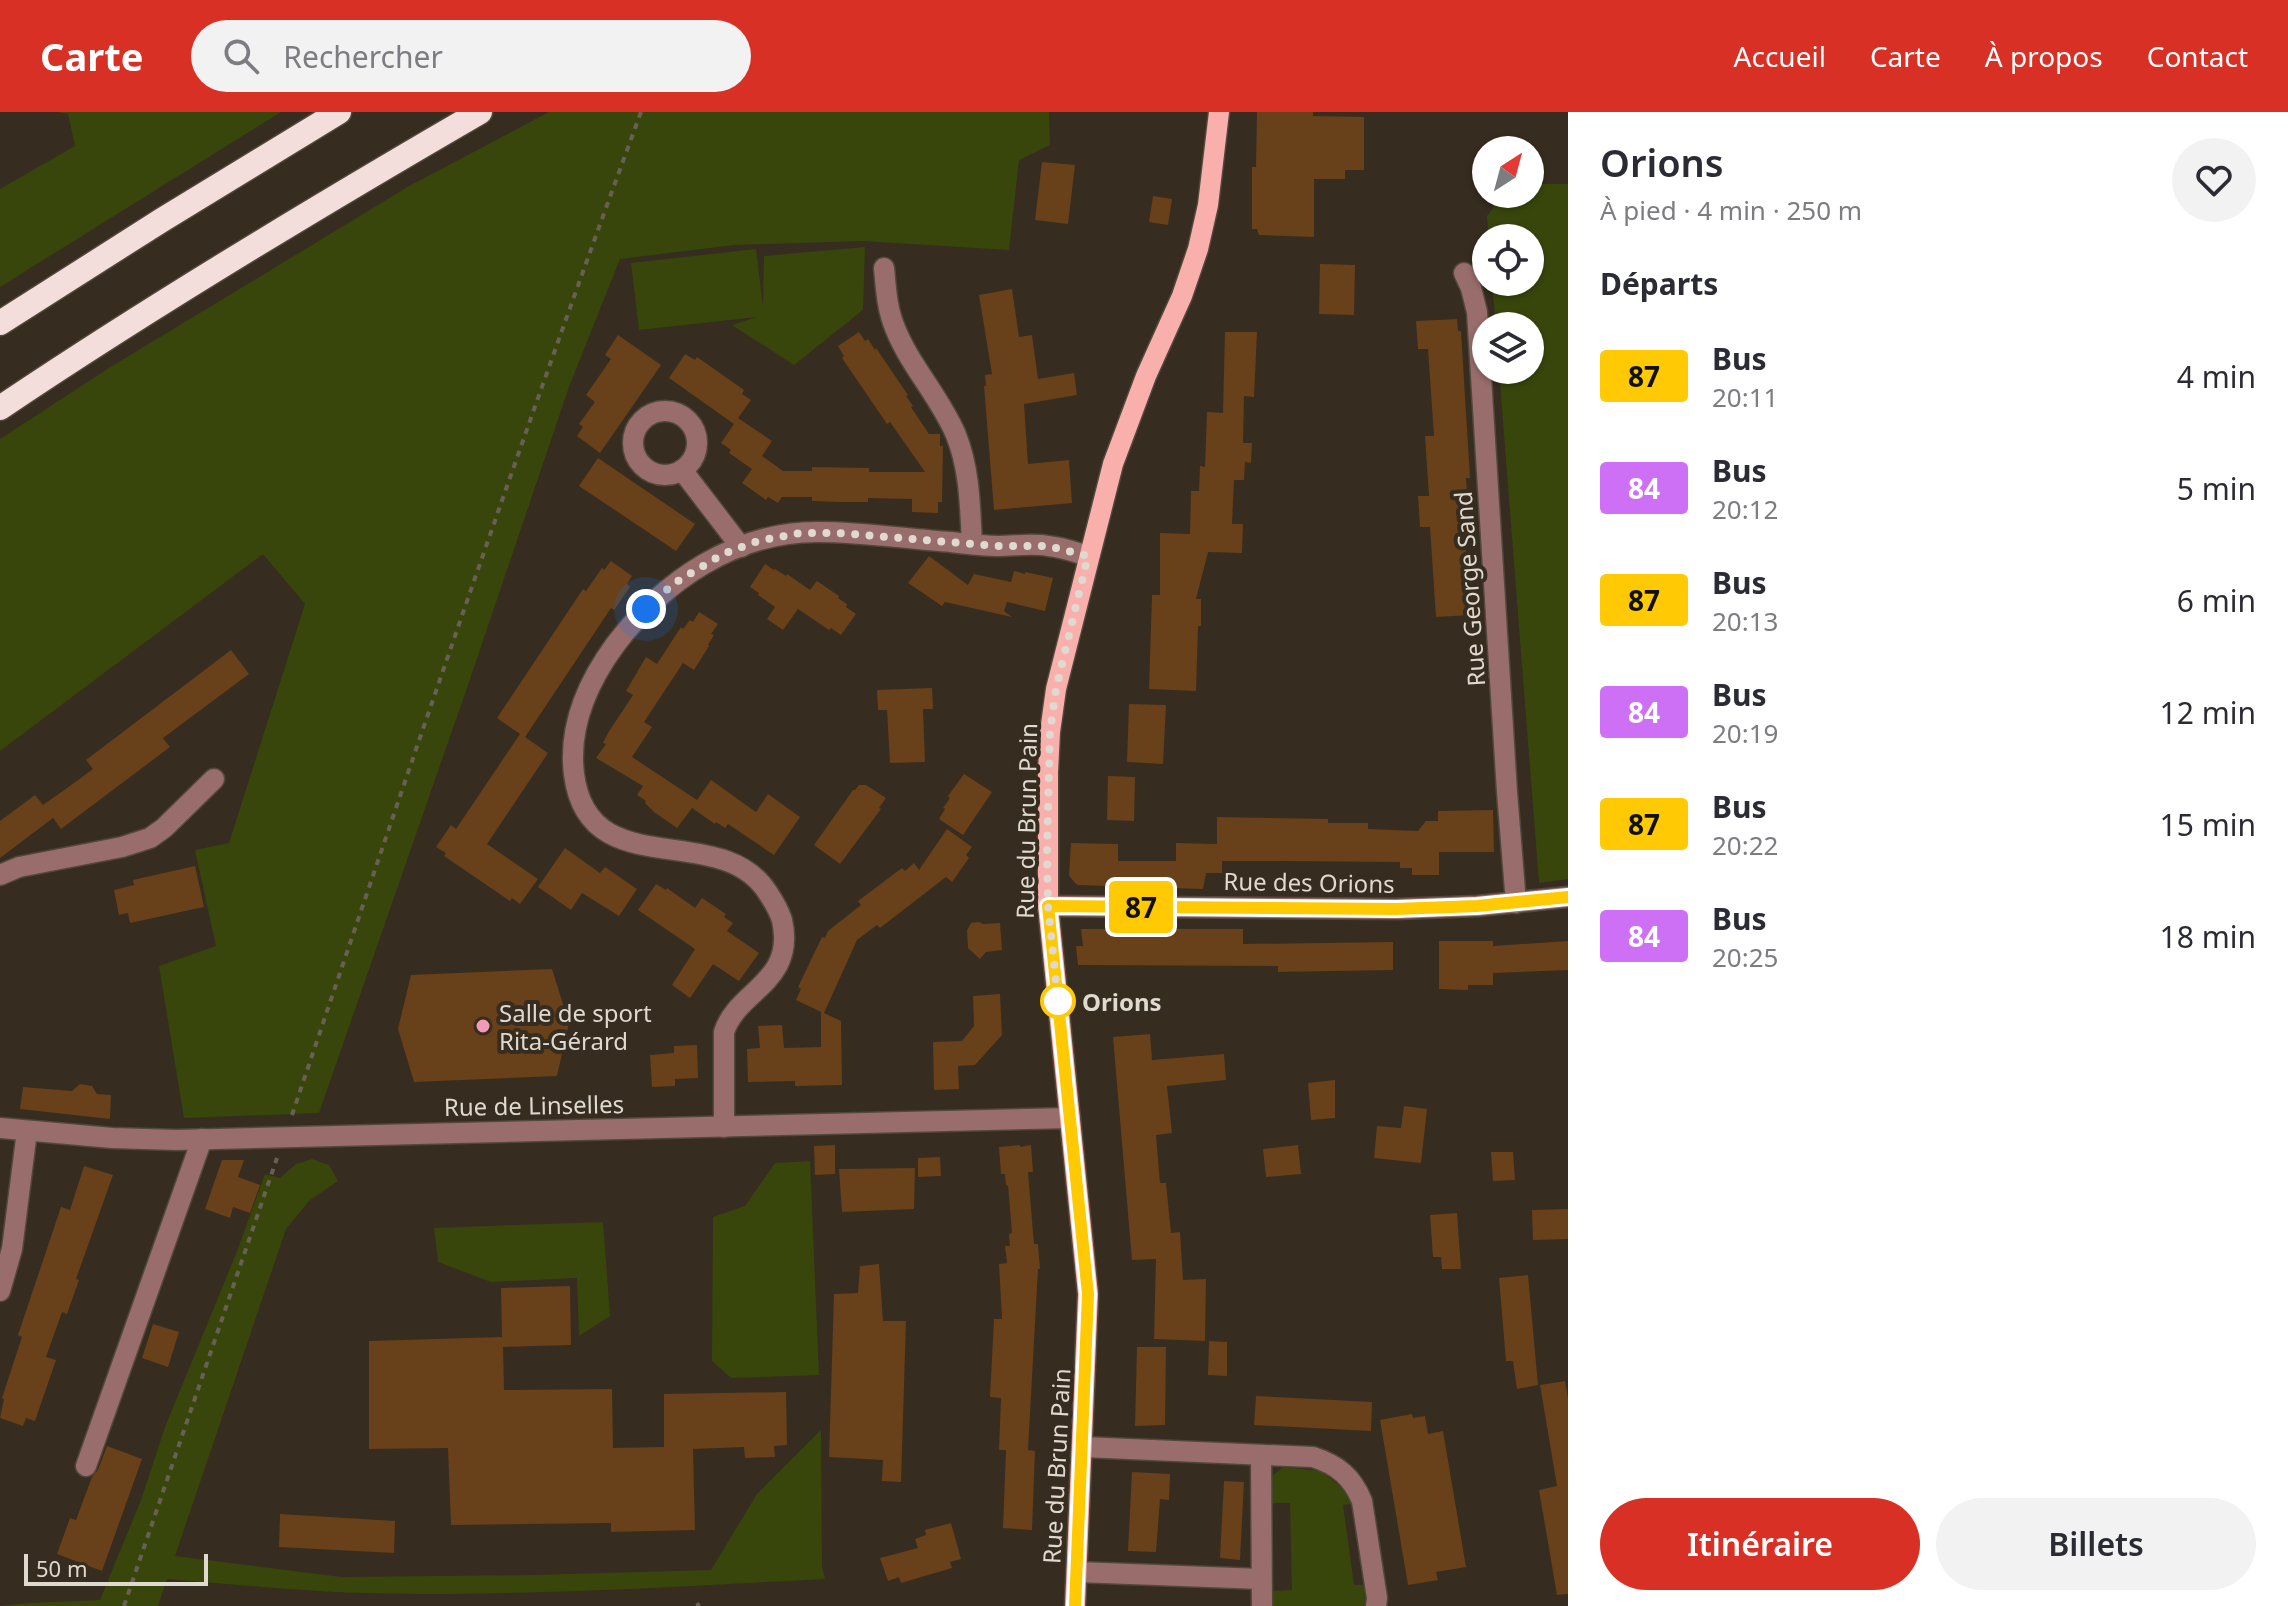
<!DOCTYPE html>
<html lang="fr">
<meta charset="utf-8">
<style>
body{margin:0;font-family:"Noto Sans",sans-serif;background:#f2f2f3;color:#2b2b33;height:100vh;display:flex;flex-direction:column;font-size:30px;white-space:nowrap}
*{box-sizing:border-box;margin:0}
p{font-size:26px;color:#7c7c81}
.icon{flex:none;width:44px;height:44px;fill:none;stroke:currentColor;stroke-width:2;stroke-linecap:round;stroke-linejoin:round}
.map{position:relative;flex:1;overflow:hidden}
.side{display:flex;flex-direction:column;background:#fff;width:720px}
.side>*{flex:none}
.badge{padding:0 16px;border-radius:6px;font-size:28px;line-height:52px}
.needle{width:52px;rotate:36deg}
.buttons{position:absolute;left:1472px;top:24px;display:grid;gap:16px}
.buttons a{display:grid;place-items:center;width:72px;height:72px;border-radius:50%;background:#fff;box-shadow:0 2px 6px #0004;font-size:40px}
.scale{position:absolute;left:24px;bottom:20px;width:184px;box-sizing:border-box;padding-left:8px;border:4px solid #dfd9d0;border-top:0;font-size:22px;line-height:28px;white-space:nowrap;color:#dfd9d0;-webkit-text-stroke:6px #362c1f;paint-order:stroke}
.you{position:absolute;width:40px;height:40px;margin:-20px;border:6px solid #fff;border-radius:50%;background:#1a73e8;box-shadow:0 0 0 12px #1a73e833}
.map>.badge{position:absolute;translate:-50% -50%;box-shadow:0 0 0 4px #fff}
h2{padding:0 32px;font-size:30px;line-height:72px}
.round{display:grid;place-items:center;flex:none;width:84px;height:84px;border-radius:42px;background:#f2f2f3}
.overview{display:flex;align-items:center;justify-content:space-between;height:136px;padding:0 32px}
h1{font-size:38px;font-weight:600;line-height:60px}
.action{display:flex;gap:16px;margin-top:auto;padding:16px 32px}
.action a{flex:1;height:92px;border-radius:48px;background:#d93025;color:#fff;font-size:32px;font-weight:600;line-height:92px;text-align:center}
.action a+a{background:#f2f2f3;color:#2b2b33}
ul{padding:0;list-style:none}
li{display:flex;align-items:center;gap:24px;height:112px;padding:0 32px}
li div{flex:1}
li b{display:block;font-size:30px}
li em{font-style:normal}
li .badge{min-width:88px;font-weight:700;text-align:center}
header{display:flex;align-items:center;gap:48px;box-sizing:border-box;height:112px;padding:0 40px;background:#d93025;color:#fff}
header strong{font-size:38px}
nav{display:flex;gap:44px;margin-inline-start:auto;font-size:28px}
.search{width:560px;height:72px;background:#f2f2f3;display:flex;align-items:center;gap:20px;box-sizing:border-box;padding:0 28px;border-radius:44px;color:#7c7c81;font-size:30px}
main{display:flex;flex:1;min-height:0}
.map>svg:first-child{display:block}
.green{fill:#38460c}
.building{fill:#68401a}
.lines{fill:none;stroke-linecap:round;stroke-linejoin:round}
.minor-casing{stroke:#51483b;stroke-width:23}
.major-casing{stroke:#51483b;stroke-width:23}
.highway-casing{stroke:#51483b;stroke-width:27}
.path{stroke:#696054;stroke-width:4;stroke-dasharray:6 6;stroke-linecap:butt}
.minor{stroke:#996d6b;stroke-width:20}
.major{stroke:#f9b0ad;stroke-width:20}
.highway{stroke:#f4dedc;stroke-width:24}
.line-casing{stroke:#fff;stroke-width:18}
.line{stroke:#ffc904;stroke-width:12}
.walk{stroke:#dfd9d0;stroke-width:8;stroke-dasharray:0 14.4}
.stop-dot{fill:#fff;stroke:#ffc904;stroke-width:4}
.poi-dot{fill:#f09ab5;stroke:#362c1f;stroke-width:3}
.labels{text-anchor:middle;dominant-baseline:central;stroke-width:8;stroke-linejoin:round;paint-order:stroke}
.street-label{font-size:24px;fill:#dfd9d0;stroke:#362c1f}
.stop-label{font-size:24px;font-weight:bold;fill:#dfd9d0;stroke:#362c1f;text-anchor:start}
.poi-label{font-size:24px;fill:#dfd9d0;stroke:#362c1f;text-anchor:start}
</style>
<header>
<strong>Carte</strong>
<div class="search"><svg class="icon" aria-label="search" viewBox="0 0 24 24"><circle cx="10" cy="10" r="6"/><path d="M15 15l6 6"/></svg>Rechercher</div>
<nav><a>Accueil</a><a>Carte</a><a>À propos</a><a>Contact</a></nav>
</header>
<main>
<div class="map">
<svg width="1568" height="1494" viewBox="0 0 1568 1494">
<rect width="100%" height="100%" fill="#362c1f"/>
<g class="green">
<polygon points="58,0 281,0 0,175 0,77 75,34 68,2"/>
<polygon points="549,0 1049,0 1050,33 1019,48 1009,138 862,129 734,133 620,147 569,275 467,576 319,1001 184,1006 159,854 216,834 195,738 229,731 305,492 263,442 0,639 0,327 109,256 411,73"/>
<polygon points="1530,72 1568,72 1568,767 1539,771 1499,258 1530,258 1530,214 1496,214 1492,170 1530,170 1530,126 1489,126 1487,104 1504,82 1530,82"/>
<polygon points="865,135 863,198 794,253 732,213 757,205 639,218 631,151 756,137 763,195 764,144"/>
<path d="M312,1047L329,1053L338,1069L309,1089L286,1117L175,1444L341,1465L533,1463L711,1458L757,1382L821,1318L822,1454L825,1467C671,1475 516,1485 362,1481C297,1479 232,1472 167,1467L158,1494H0L29,1491L100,1488L141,1388L165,1315L236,1142L265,1062L280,1066L296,1052Z"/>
<polygon points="810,1049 819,1263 731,1266 712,1249 713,1105 745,1094 775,1051"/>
<polygon points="603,1110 610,1204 579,1224 577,1166 491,1170 438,1150 434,1116"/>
<polygon points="1283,1355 1321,1359 1351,1383 1352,1392 1343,1393 1354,1473 1364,1473 1365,1490 1363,1494 1272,1494 1272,1479 1292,1478 1290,1391 1272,1391 1272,1364"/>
</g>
<g class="building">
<polygon points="1257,0 1313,0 1313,4 1364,5 1364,58 1345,58 1345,67 1314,67 1314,125 1259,123 1257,117 1252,117 1252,55 1256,55"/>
<polygon points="1042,50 1075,53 1068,112 1035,108"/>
<polygon points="1153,84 1172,87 1168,113 1149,110"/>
<polygon points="1320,152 1355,153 1354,203 1319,202"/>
<polygon points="1012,177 1019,225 1032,223 1038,267 1074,261 1077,283 1024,292 1028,352 1069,348 1072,391 994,398 984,274 986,274 985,263 992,262 979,183"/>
<polygon points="1457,207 1458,219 1461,219 1470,366 1466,366 1467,382 1462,382 1470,503 1436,505 1430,415 1420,415 1418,384 1429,384 1425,324 1434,324 1428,237 1418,237 1416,209"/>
<polygon points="859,220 865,229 868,227 875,238 876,236 908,283 906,284 913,294 911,295 929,322 940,322 940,334 943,334 942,390 938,390 938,401 912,400 912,387 868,386 868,390 839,390 812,389 812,385 782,385 778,391 768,385 766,388 742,371 752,357 729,341 731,338 721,331 734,312 669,266 685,242 695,248 697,245 744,278 742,282 751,288 738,306 772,329 762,344 783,359 812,359 812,355 869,356 869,360 925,360 890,310 887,312 842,246 844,244 838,234"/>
<polygon points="1225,220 1257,220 1254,285 1244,284 1243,331 1252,331 1251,351 1245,350 1244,368 1234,368 1232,412 1243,412 1242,441 1208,440 1196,487 1201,487 1201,514 1198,514 1196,579 1149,577 1152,483 1160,483 1160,421 1190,422 1191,379 1199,379 1200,354 1205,355 1207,300 1223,301"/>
<polygon points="618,223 661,253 600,341 577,324 583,315 579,312 595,290 586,283 611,247 605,243"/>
<polygon points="598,346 695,412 676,439 579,374"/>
<polygon points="929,444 968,473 974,462 1011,470 1014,459 1025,462 1025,460 1053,466 1045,499 1007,490 1004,499 1012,505 945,490 942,494 908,471"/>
<polygon points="611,449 632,464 627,472 630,475 614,498 611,496 525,625 548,641 487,732 538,767 520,792 512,786 510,789 444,744 446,741 436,735 451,713 456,717 520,622 497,606 583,477 586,479 602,456 604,458"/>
<polygon points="765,452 774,458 775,457 786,464 787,462 810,478 817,469 839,484 838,486 847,492 846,495 856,502 841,523 831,516 829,518 798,497 783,518 767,507 775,495 758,483 759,481 750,475"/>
<polygon points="699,500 718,512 711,522 714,523 708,533 709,534 694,558 683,551 644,610 652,615 632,645 697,688 711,668 756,700 768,682 800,705 774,743 728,712 725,716 716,710 715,712 692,696 677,716 654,700 645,691 646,689 637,683 643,674 596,646 606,632 603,631 608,621 633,583 626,579 646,545 657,552 681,515 683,517 690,508 693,510"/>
<polygon points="231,538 249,562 163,626 170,635 61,717 53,706 0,746 0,709 35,683 43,693 74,671 93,657 86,648"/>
<polygon points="932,576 933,597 923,597 925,650 890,651 887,598 878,598 877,578"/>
<polygon points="1129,592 1166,593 1163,652 1127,650"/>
<polygon points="964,662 992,680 963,723 939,707 945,697 943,696 950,686 948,684"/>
<polygon points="1108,664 1135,665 1134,709 1107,708"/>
<polygon points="859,673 866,673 886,686 879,696 881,697 840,752 814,733 853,678 855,678"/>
<polygon points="1493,698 1494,740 1439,740 1439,763 1412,763 1412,756 1400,756 1400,750 1280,749 1222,749 1222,761 1206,761 1203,777 1077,773 1069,764 1071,731 1118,732 1118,749 1176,749 1176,731 1217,732 1217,705 1328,707 1328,711 1368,711 1368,717 1418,719 1426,709 1438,709 1438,699"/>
<polygon points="947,717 972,735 966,743 969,746 952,770 946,765 880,816 877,813 857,828 824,901 841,909 842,973 795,974 795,969 748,970 747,937 760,936 758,914 782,913 784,936 821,935 821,900 796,888 801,877 798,875 822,825 825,826 828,819 861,793 858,789 902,756 905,759 914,751 919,758"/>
<polygon points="565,736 600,761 605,755 637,777 619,804 582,781 571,798 538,775"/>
<polygon points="195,754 204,795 130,811 128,801 119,803 114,778 134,773 133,768"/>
<polygon points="656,772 666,778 667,776 695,796 702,786 726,802 724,805 733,811 727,819 759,841 739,869 713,852 690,886 672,873 695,837 638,798"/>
<polygon points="979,810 983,812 1000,811 1002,838 986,840 980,847 968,836 967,818 971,811"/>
<polygon points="1081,817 1243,817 1243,832 1393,830 1393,858 1278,860 1278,854 1078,853 1076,834 1083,834"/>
<polygon points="1439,829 1493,829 1493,834 1568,829 1568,858 1493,861 1493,873 1468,873 1468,878 1439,877"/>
<polygon points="552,857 569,911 557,964 414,970 398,917 411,863"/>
<polygon points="1000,882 1002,923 975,953 958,954 959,977 934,978 933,930 962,929 974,914 973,884"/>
<polygon points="1150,922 1152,948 1224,942 1226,968 1167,974 1172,1021 1156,1023 1160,1071 1166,1071 1171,1121 1180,1120 1183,1168 1206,1167 1205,1229 1154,1227 1156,1147 1132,1148 1113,925"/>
<polygon points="697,933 698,966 675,967 675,974 652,975 650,943 674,941 674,934"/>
<polygon points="1335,968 1335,1006 1311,1008 1308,971"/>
<polygon points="80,972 92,974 97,982 111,983 110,1007 20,997 23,975 72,979"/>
<polygon points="1404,994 1427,997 1421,1051 1374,1046 1377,1014 1401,1016"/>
<polygon points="835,1033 835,1062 815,1063 814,1034"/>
<polygon points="1020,1033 1020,1035 1031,1033 1033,1060 1028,1060 1034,1132 1038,1132 1040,1157 1038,1157 1028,1338 1035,1339 1032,1418 1003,1416 1006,1338 999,1338 1001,1286 990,1285 994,1207 1002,1207 999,1152 1007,1151 1005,1134 1010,1134 1009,1122 1012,1121 1008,1073 1006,1074 1005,1062 1001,1062 999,1035"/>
<polygon points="1298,1033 1301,1062 1266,1065 1263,1037"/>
<polygon points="1491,1040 1513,1040 1515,1068 1493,1069"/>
<polygon points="940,1045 941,1064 918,1065 918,1046"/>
<polygon points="222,1048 244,1048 238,1065 260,1073 250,1101 233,1095 230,1106 205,1097"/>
<polygon points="84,1054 113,1063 76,1167 79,1168 67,1202 62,1200 46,1245 56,1248 35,1309 26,1306 23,1314 0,1306 4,1287 2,1286 22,1225 18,1223 61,1095 70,1098"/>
<polygon points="915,1056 914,1097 842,1100 839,1057"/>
<polygon points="1568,1097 1568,1127 1533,1128 1532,1098"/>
<polygon points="1457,1101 1461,1157 1442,1157 1441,1145 1433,1145 1430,1103"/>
<polygon points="879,1152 883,1209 906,1209 901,1370 882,1369 883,1348 829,1345 834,1182 858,1181 860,1154"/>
<polygon points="1528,1163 1538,1273 1517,1277 1513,1249 1506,1249 1499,1166"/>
<polygon points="570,1174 571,1233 503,1235 504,1278 612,1277 613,1336 664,1335 664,1282 786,1280 787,1333 774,1334 775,1345 745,1346 744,1335 693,1337 695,1418 611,1420 611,1411 451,1413 448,1336 369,1337 369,1229 502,1225 501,1176"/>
<polygon points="153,1212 179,1220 168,1255 142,1246"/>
<polygon points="1209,1229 1227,1230 1227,1264 1208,1263"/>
<polygon points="1137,1235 1166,1235 1165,1313 1135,1314"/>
<polygon points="1565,1269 1568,1286 1568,1482 1557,1483 1539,1378 1557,1374 1540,1273"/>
<polygon points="1256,1284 1372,1290 1371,1319 1254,1313"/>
<polygon points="1412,1302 1413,1306 1425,1304 1428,1322 1443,1319 1466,1455 1436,1460 1438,1468 1408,1473 1380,1308"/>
<polygon points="107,1334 142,1347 102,1459 57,1442 70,1406 76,1408 92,1365 98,1358"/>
<polygon points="1132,1360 1170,1362 1169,1388 1160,1387 1156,1440 1128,1439"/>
<polygon points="1224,1369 1244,1370 1240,1448 1220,1446"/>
<polygon points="280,1402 395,1409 394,1441 279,1435"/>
<polygon points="951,1411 961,1447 950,1450 952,1456 901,1471 899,1465 888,1469 880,1446 918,1436 915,1427 926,1423 925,1418"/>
</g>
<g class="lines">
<defs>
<g id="minor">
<path d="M884,156C886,177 887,197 895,216C910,254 940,285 956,323C970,358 970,395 972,432"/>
<polyline points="1464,161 1471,176 1477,200 1507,680 1516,791"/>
<circle cx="665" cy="331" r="32"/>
<polyline points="682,358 741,435"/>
<polyline points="0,763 19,755 122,735 150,726 164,716 214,667"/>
<polyline points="1048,794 1396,797 1477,794 1568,785"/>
<path d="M724,1015V920C738,877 796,871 782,808C779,799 774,790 768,781C721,706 588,775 574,662C568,614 588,570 615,533C663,469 736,419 819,420C863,420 907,427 951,430C967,432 983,434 999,434C1015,434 1032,431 1048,434C1061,435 1075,440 1088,444"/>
<polyline points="0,1016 112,1026 177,1028 1070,1006"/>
<polyline points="0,1179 12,1137 27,1019"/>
<path d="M1083,1335L1313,1345C1338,1353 1352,1365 1362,1389L1377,1486L1376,1494"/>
<polyline points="1261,1343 1262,1494"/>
<polyline points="86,1354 202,1027"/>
<polyline points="1077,1460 1261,1467"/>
</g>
<polyline id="major" points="1075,1494 1088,1182 1048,794 1048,660 1050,620 1056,577 1113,352 1146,264 1182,184 1198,137 1208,93 1219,0"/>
<g id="highway">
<polyline points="0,211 162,108 339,0"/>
<path d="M0,296C156,191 318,94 480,0"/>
</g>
</defs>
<use href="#minor" class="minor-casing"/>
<use href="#major" class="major-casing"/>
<use href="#highway" class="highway-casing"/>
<g class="path">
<path d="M292,1003C405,668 519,332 641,0"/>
<polyline points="697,1491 699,1494"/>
<polyline points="124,1494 277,1046"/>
</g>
<use href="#minor" class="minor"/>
<use href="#major" class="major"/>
<use href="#highway" class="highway"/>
</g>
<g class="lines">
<defs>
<polyline id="line" points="1075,1494 1088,1182 1048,794 1396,797 1477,794 1568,785"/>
</defs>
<use href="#line" class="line-casing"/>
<use href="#line" class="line"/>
<polyline class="walk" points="646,497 673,472 723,442 758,429 800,421 839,421 997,434 1048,434 1088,444 1056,577 1050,620 1047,740 1048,794 1058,889"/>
</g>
<circle class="stop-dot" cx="1058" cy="889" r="16"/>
<circle class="poi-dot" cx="483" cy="914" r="8"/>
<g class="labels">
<g class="street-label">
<text transform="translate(1469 477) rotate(-94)">Rue George Sand</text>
<text transform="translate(1026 709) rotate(-89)">Rue du Brun Pain</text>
<text transform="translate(1309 770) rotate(1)">Rue des Orions</text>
<text transform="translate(534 993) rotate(-1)">Rue de Linselles</text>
<text transform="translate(1056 1354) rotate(-87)">Rue du Brun Pain</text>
</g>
<g class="stop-label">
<text x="1082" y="889">Orions</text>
</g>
<g class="poi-label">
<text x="499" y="900">Salle de sport<tspan x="499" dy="28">Rita-Gérard</tspan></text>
</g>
</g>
</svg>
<div class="buttons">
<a><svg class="needle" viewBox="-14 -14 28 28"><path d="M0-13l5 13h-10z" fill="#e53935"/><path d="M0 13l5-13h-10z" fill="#7c7c81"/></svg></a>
<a><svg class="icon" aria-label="locate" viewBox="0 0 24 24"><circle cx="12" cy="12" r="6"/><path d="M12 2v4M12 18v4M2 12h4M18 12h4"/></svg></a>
<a><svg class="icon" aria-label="layers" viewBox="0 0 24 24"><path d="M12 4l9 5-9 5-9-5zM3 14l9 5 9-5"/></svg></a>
</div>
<div class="scale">50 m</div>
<div class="you" style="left:646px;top:497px"></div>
<b class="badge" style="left:1141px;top:795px;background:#ffc904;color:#111">87</b>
</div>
<section class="side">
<div class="overview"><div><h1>Orions</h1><p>À pied · 4 min · 250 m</p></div><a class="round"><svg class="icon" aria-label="heart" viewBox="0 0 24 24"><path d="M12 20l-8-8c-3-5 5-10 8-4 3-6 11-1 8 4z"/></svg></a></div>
<h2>Départs</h2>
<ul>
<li><span class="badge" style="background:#ffc904;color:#111">87</span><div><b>Bus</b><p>20:11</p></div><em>4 min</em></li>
<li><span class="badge" style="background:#ce70f6;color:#fff">84</span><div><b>Bus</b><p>20:12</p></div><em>5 min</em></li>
<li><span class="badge" style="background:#ffc904;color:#111">87</span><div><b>Bus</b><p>20:13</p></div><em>6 min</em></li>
<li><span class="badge" style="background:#ce70f6;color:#fff">84</span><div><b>Bus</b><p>20:19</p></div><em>12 min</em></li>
<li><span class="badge" style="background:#ffc904;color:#111">87</span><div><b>Bus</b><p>20:22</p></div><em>15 min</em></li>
<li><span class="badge" style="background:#ce70f6;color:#fff">84</span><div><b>Bus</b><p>20:25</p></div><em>18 min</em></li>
</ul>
<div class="action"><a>Itinéraire</a><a>Billets</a></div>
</section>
</main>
